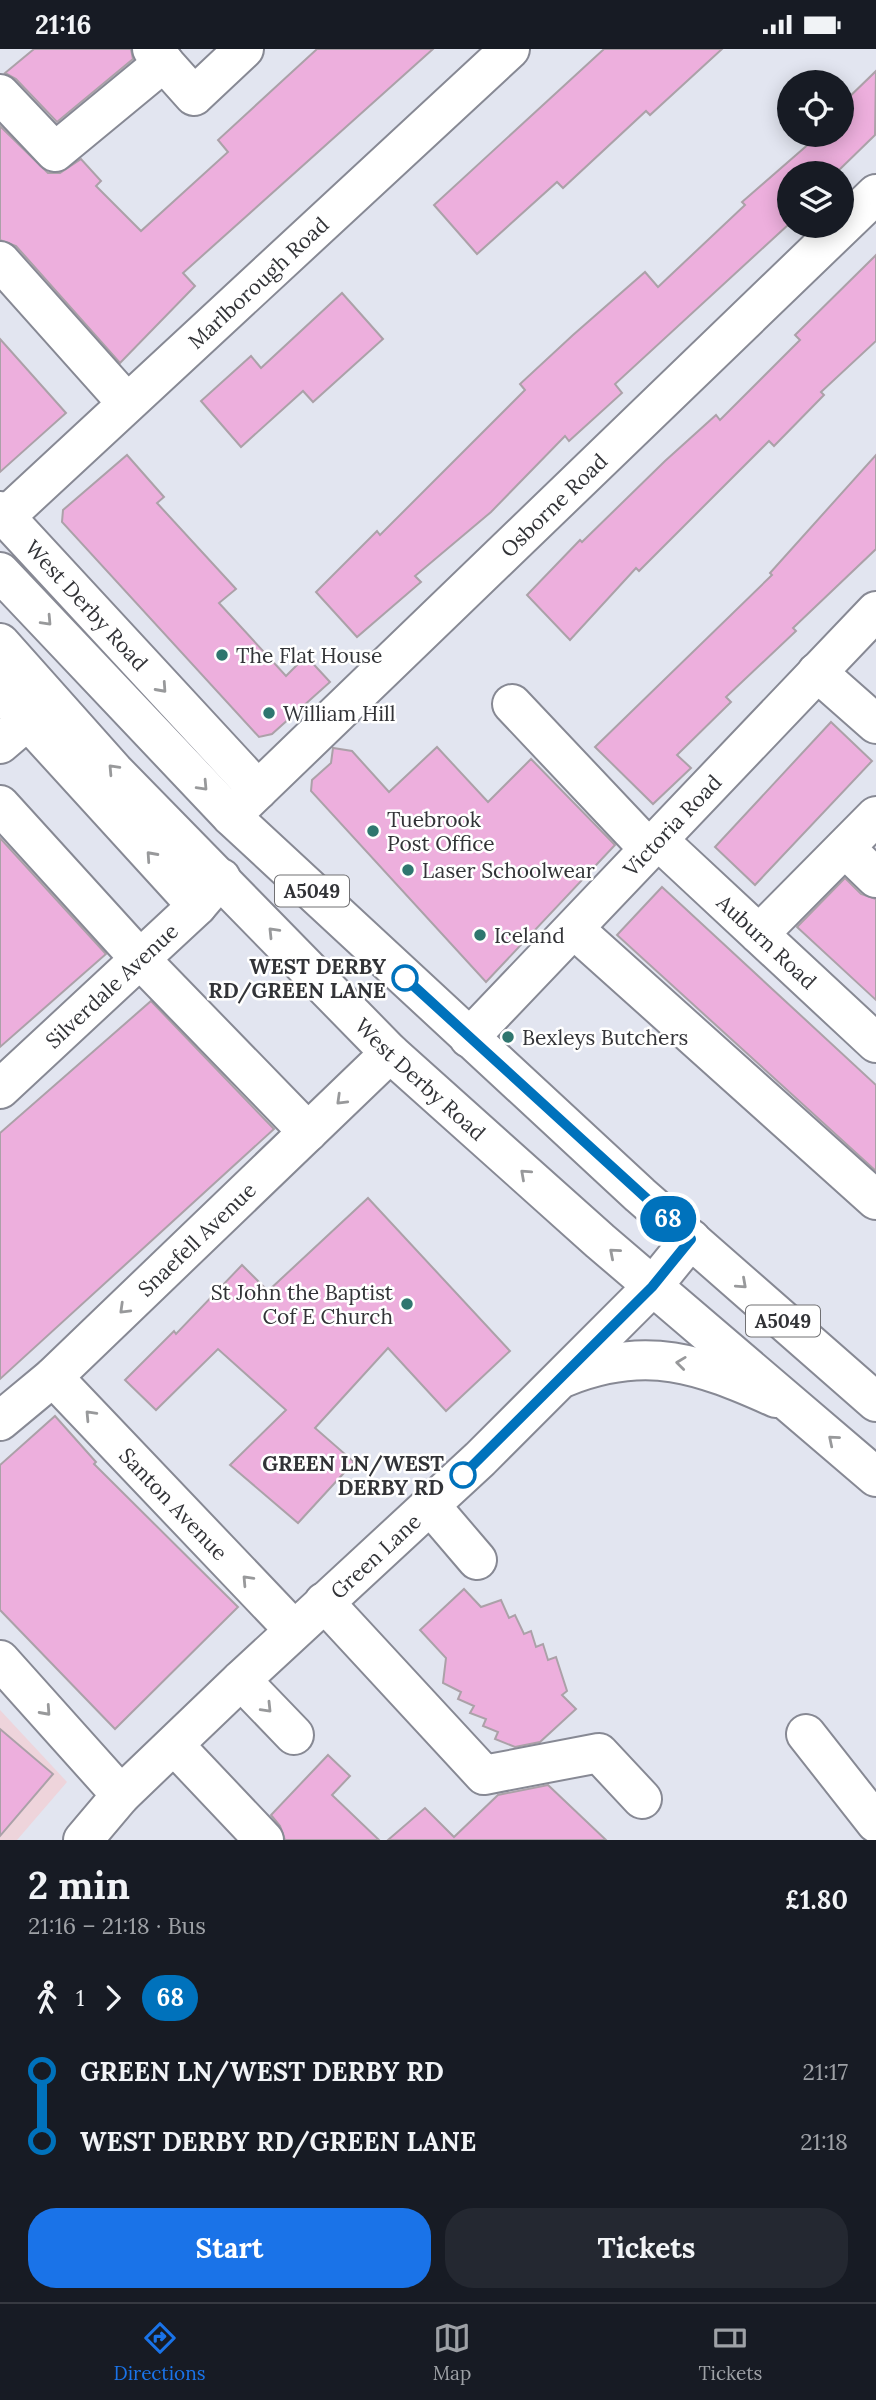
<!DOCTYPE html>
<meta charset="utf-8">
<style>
body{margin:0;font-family:Lora,serif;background:#242831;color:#f1f3f6;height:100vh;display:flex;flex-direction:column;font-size:26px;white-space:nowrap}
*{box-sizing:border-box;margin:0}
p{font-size:23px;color:#9ea1a6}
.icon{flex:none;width:38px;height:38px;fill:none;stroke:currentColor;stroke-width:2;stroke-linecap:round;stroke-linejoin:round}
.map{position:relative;height:1791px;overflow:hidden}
.details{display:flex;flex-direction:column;background:#171b24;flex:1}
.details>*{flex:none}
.badge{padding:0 14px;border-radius:23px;font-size:24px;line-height:46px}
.tools{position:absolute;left:777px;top:21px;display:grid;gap:14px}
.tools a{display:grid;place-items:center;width:77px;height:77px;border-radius:50%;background:#171b24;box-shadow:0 4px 18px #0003;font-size:35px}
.map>.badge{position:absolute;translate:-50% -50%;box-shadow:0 0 0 4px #fff}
.legs{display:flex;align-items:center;gap:10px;height:77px;padding:0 28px;font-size:23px}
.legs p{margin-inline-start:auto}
.headline{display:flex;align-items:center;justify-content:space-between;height:119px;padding:0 28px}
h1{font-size:38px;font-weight:700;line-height:52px}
.primary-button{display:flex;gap:14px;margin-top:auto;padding:14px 28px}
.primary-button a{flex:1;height:80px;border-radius:28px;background:#1a73e8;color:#fff;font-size:28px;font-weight:700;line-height:80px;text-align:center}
.primary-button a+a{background:#242831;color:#f1f3f6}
ul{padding:0 28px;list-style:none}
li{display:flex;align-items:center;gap:24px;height:70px;font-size:26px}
li i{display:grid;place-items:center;width:10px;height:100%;margin:0 9px;background:currentColor}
li i::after{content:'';width:18px;height:18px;margin:-9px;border:5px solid;border-radius:50%;background:#171b24}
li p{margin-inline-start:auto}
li:first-child i{background:linear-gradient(#0000 50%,currentColor 0)}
li:last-child i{background:linear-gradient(currentColor 50%,#0000 0)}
.status{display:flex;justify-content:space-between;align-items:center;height:49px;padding:0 35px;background:#171b24;direction:ltr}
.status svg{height:19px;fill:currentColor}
.menu{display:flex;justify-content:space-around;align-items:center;height:98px;border-top:2px solid #363941;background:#171b24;font-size:19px;color:#9ea1a6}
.menu a{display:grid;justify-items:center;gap:4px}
.menu .selected{color:#1a73e8}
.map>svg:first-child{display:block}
.education{fill:#eed4db}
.building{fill:#edafdd;stroke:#aba1a8;stroke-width:2}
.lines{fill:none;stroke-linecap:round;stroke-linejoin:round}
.minor-casing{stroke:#878994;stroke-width:42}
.major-casing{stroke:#878994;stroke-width:42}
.highway-casing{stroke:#878994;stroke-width:42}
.minor{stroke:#fff;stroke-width:38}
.major{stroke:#fff;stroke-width:38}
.highway{stroke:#fff;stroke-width:38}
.oneway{stroke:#98999b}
.line-1-casing{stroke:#fff;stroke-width:16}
.line-1{stroke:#0072bc;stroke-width:10}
.poi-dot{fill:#2f766f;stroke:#fff;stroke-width:2.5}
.stop-1-dot{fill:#fff;stroke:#0072bc;stroke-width:3.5}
.labels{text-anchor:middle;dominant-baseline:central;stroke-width:5;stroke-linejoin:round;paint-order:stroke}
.shield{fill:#fff;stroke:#707073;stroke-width:2}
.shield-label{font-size:19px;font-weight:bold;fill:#323337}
.street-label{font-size:21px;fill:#323337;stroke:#fff}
.poi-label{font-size:21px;fill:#323337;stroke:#fff;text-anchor:start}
.stop-label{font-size:21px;font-weight:bold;fill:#323337;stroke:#fff;text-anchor:end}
</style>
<div class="status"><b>21:16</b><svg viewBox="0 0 49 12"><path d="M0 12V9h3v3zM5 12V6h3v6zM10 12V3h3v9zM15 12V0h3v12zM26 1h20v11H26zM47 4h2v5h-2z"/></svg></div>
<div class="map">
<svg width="876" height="1791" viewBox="0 0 876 1791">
<rect width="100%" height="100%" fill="#e2e5f0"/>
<polygon class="education" points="0,1661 67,1733 17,1791 0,1791"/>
<g class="building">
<polygon points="34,0 131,0 133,10 57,73 16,30 5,24"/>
<polygon points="317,0 433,0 183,224 195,237 120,314 16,197 0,191 0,77 48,124 60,124 81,110 101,132 96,137 141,182 228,103 218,91"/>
<polygon points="604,0 722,0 650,66 646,62 563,139 557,133 477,205 434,156"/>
<polygon points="876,22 875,86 836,124 789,124 789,175 615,335 622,344 569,392 565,387 491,463 415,527 421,533 357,588 316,543 377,482 380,486 525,341 520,335 573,286 645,223 658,238 745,156 742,153 819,86 842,86 842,55"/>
<polygon points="876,206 876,292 821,343 824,346 774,397 769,392 639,522 636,519 570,591 527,546 580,491 582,493 665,412 716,366 720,371 800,291 795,286"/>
<polygon points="342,244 383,290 313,353 303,342 241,398 201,352 251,307 261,319"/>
<polygon points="0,290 66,364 0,423"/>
<polygon points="127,406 164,448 157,454 236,540 219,554 286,627 306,607 330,633 272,685 259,688 62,473 63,461"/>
<polygon points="876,406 876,500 793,579 796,582 726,648 731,653 677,706 691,719 653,755 595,698 772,526 770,524"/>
<polygon points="831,673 872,712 755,836 715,798"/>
<polygon points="437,698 488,753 531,710 615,796 486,933 311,742 312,731 331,714 333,699 352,702 389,743"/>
<polygon points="0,789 106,905 0,998"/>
<polygon points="845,829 861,845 876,850 876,951 797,878"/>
<polygon points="662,838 876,1036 876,1122 617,886"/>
<polygon points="151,952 274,1080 0,1330 0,1084"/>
<polygon points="368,1149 510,1302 446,1362 388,1299 315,1379 354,1413 298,1474 230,1416 286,1361 218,1300 156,1361 125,1331 174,1282 176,1285 242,1216 268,1242"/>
<polygon points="55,1367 96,1413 94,1415 238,1558 115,1680 0,1561 0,1416"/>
<polygon points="464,1540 481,1558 501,1551 509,1569 515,1566 524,1585 531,1582 536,1598 543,1595 548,1611 556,1608 567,1642 562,1646 576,1660 540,1693 515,1698 495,1690 498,1683 483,1677 486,1670 470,1664 474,1657 458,1650 461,1643 443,1634 446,1609 420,1581"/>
<polygon points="0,1680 53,1725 0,1787"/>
<polygon points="328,1706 350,1727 332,1746 379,1791 285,1791 280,1777 271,1766"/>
<polygon points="548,1736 606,1791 388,1791 425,1759 454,1788 498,1746"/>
</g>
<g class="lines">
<defs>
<g id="minor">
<polyline points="152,0 194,47 244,0"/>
<polyline points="0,45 55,103 164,13"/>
<polyline points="0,212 126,353"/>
<path id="s1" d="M0,462L258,741"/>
<path id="s2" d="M5,468L510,0"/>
<polyline points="817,623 876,675"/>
<polyline points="0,641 197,857"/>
<polyline points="512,655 649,800"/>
<polyline points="0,695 27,672"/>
<polyline points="0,756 140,910 308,1083"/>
<path id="s3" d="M231,767L876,145"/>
<path id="s4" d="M658,791L876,994"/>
<polyline points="845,799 876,829"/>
<polyline points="574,880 876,1151"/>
<polyline points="759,885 876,767"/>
<path id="s5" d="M469,989L876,562"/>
<path id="s6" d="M0,1040L197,857L221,829"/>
<path id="s7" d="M53,1328L294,1581"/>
<path id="s8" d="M0,1372L53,1328L390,1004"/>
<polyline points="430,1456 477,1511"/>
<polyline points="324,1553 484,1726 599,1704 642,1750"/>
<polyline points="0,1611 121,1746"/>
<polyline points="241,1631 294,1686"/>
<polyline points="806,1685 876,1774"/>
<polyline points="174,1696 264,1791"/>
</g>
<g id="major">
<path d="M565,1328C647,1295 700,1315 776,1349"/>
<path id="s9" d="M83,1791L121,1746L241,1631L480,1410L652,1238L691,1190"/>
</g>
<g id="highway">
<polyline points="0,523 231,767 640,1146 876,1353"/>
<path id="s10" d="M0,594L114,722L390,1004L600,1192L876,1428"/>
</g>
</defs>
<use href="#minor" class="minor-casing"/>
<use href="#major" class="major-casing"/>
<use href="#highway" class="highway-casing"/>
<use href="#minor" class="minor"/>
<use href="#major" class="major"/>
<use href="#highway" class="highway"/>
</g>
<defs><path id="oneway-chevron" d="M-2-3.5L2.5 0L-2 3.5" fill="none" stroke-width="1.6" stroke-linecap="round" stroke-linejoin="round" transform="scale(1.75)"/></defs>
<g class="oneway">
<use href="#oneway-chevron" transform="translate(47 572) rotate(47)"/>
<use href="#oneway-chevron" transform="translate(162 639) rotate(48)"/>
<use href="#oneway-chevron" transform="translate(113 720) rotate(-133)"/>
<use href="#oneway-chevron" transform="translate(203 737) rotate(47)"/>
<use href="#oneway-chevron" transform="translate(151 807) rotate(-132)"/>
<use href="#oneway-chevron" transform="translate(273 883) rotate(-134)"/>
<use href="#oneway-chevron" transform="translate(341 1051) rotate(136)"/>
<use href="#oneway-chevron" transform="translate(525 1125) rotate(-138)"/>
<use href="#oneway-chevron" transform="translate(614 1204) rotate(-139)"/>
<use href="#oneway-chevron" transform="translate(742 1235) rotate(42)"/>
<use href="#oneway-chevron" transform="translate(124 1260) rotate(136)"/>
<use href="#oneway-chevron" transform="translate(681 1314) rotate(-173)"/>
<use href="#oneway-chevron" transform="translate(90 1366) rotate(-133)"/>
<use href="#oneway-chevron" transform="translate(833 1391) rotate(-140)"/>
<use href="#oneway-chevron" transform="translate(247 1531) rotate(-133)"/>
<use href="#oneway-chevron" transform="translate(267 1659) rotate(46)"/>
<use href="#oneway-chevron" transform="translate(46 1662) rotate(48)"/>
</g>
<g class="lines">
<defs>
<polyline id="line-1" points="405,929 691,1190 652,1238 463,1426"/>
</defs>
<use href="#line-1" class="line-1-casing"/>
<use href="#line-1" class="line-1"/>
</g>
<g class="poi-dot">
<circle cx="222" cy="606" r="7"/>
<circle cx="269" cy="664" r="7"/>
<circle cx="373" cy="782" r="7"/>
<circle cx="408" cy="821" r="7"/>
<circle cx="480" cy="886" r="7"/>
<circle cx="508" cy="988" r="7"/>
<circle cx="407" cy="1255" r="7"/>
</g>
<g class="stop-1-dot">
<circle cx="405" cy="929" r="12"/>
<circle cx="463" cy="1426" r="12"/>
</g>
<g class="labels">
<g class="shield">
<rect x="275" y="826.5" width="74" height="31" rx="5"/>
<rect x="746" y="1256.5" width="74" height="31" rx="5"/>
</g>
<g class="shield-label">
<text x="312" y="842">A5049</text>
<text x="783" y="1272">A5049</text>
</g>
<g class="street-label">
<text stroke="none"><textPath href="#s2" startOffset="345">Marlborough Road</textPath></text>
<text stroke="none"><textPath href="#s3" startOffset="448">Osborne Road</textPath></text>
<text stroke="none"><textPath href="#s1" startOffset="128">West Derby Road</textPath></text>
<text stroke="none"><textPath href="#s5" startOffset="294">Victoria Road</textPath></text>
<text stroke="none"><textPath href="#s4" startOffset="149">Auburn Road</textPath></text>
<text stroke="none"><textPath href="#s6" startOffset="152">Silverdale Avenue</textPath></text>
<text stroke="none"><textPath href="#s10" startOffset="606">West Derby Road</textPath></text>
<text stroke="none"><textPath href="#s8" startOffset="268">Snaefell Avenue</textPath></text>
<text stroke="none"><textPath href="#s7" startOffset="175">Santon Avenue</textPath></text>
<text stroke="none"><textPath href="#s9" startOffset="408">Green Lane</textPath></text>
</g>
<g class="poi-label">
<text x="236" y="606">The Flat House</text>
<text x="283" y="664">William Hill</text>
<text x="387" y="770">Tuebrook<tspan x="387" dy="24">Post Office</tspan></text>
<text x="422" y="821">Laser Schoolwear</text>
<text x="494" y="886">Iceland</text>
<text x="522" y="988">Bexleys Butchers</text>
<text x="393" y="1243" text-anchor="end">St John the Baptist<tspan x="393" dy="24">Cof E Church</tspan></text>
</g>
<g class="stop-label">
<text x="386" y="917">WEST DERBY<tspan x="386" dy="24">RD/GREEN LANE</tspan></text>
<text x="444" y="1414">GREEN LN/WEST<tspan x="444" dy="24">DERBY RD</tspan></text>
</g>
</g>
</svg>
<div class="tools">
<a><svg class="icon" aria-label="locate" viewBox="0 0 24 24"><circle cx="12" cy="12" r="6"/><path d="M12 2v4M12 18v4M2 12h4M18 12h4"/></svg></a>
<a><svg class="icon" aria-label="layers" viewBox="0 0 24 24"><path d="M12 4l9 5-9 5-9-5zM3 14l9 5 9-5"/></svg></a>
</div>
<b class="badge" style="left:668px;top:1170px;background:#0072bc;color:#fff">68</b>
</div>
<section class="details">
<div class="headline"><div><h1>2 min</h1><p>21:16 – 21:18 · Bus</p></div><b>£1.80</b></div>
<div class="legs"><svg class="icon" aria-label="walk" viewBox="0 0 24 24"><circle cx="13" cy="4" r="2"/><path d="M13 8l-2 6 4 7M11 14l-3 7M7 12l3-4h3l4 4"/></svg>1<svg class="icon" aria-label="forward" viewBox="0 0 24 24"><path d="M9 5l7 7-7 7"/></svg><b class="badge" style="background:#0072bc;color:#fff">68</b></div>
<ul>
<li><i style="color:#0072bc"></i><b>GREEN LN/WEST DERBY RD</b><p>21:17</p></li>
<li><i style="color:#0072bc"></i><b>WEST DERBY RD/GREEN LANE</b><p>21:18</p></li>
</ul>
<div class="primary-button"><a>Start</a><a>Tickets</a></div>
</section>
<nav class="menu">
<a class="selected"><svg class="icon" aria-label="directions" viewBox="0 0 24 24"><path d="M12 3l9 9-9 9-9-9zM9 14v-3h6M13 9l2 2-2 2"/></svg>Directions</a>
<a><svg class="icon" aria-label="map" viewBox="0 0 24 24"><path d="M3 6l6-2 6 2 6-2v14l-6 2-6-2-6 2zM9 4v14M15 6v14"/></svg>Map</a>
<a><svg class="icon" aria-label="tickets" viewBox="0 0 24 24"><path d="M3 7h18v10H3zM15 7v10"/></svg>Tickets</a>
</nav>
